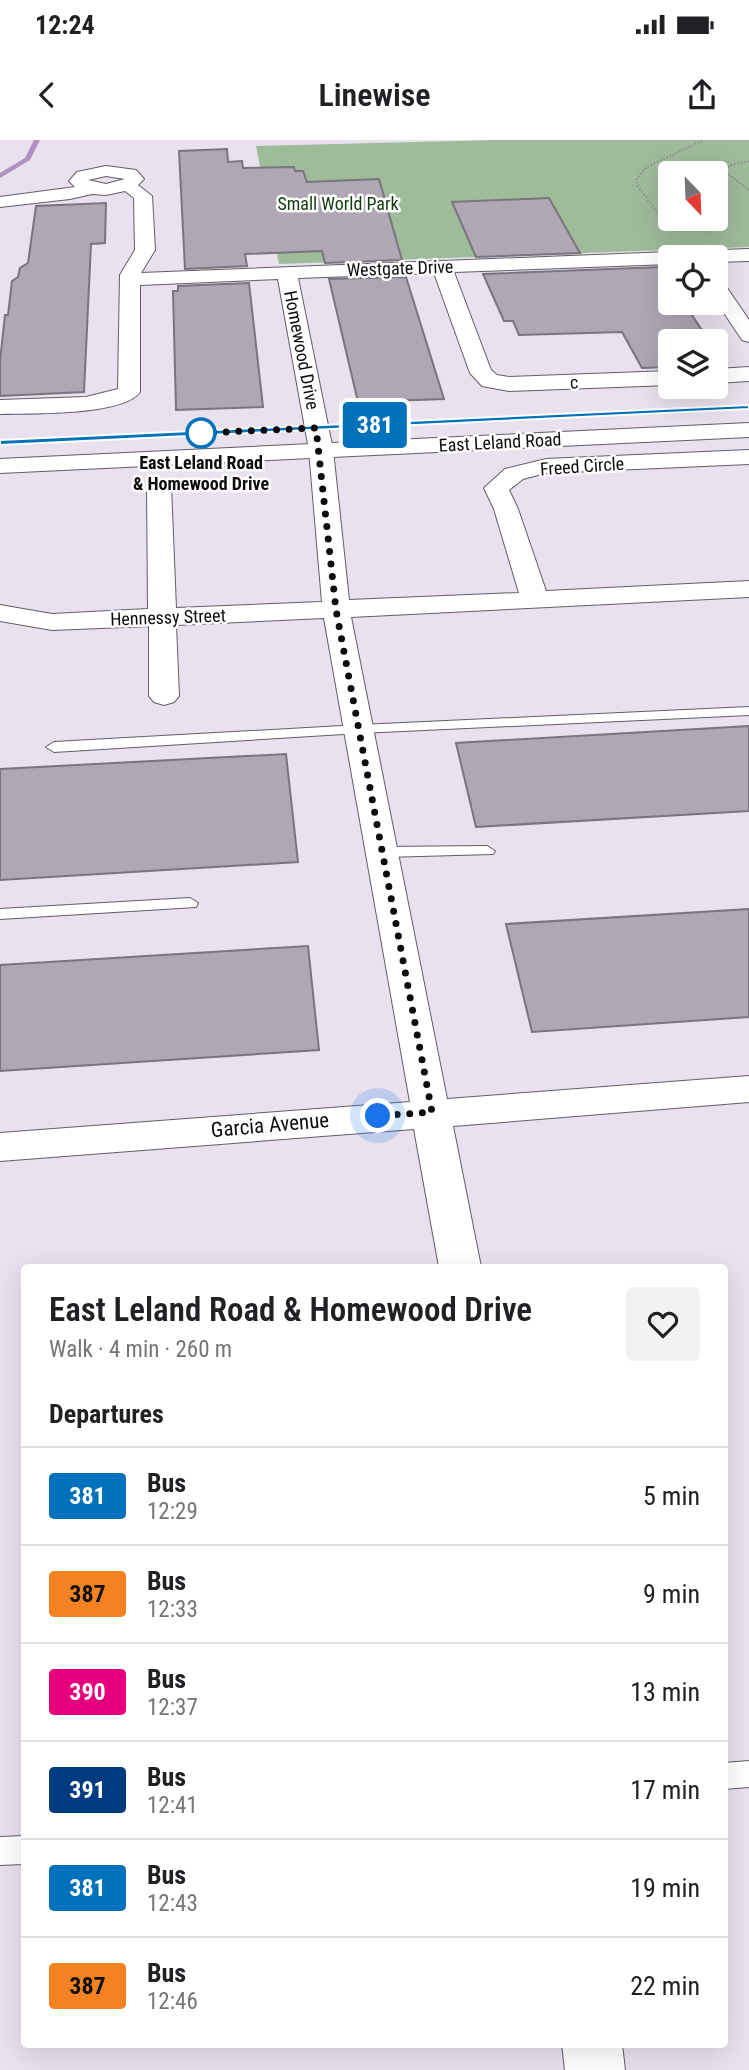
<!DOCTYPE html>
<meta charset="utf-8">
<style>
body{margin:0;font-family:"Roboto Condensed",sans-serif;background:#f2f2f2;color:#202124;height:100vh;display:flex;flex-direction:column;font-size:26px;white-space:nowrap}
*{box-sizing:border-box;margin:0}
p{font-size:23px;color:#757577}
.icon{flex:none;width:38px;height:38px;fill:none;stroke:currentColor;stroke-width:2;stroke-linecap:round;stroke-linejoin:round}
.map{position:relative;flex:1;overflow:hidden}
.details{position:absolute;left:21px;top:1124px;width:707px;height:784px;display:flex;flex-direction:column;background:#fff;border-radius:7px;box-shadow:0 7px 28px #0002}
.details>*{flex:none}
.badge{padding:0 14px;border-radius:5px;font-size:24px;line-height:46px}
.needle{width:46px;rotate:157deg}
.tools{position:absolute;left:658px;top:21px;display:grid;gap:14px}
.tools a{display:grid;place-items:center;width:70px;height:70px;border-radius:7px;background:#fff;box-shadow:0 7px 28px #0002;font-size:35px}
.you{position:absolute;width:35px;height:35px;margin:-18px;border:5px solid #fff;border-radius:50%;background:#1a73e8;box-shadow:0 0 0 10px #1a73e833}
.map>.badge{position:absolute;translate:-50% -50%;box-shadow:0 0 0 4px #fff}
h2{padding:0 28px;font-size:26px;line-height:63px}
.round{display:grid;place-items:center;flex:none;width:74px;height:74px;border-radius:7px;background:#f2f2f2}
.overview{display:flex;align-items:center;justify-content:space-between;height:119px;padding:0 28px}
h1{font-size:33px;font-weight:600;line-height:52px}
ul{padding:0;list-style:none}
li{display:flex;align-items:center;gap:21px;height:98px;padding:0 28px;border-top:2px solid #e0e0e0}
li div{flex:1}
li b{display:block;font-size:26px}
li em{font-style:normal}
li .badge{min-width:77px;font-weight:700;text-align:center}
.status{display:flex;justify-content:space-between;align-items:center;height:49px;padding:0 35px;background:#fff;direction:ltr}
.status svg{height:19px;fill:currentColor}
header{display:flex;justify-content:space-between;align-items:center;height:91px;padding:0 28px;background:#fff;font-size:32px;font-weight:600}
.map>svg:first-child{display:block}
.green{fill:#9ebb9a;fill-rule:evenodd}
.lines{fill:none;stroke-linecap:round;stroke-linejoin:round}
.stream{fill:#af90c2;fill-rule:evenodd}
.building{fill:#afa8b4;stroke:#7a747e;stroke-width:2}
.lane-casing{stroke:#635d67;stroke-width:2}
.street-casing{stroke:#635d67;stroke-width:2}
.secondary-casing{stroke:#635d67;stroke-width:2}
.path{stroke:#847e87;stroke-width:2;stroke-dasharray:1 2.5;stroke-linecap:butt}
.lane{fill:#fff;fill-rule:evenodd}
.street{fill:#fff;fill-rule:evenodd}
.secondary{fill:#fff;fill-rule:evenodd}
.line{fill:#0072bc;stroke:#fff;stroke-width:2}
.walk{stroke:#0e0b0f;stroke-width:7;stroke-dasharray:0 12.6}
.stop-dot{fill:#fff;stroke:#0072bc;stroke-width:3.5}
.labels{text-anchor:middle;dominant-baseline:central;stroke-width:5;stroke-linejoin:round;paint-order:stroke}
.far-park-label{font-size:18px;fill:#0f3a0b;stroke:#fff}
.far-street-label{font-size:18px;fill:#0e0b0f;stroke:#fff}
.far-stop-label{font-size:18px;font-weight:bold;fill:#0e0b0f;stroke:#fff}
.street-label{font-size:21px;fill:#0e0b0f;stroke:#fff}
</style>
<div class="status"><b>12:24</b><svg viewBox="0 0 49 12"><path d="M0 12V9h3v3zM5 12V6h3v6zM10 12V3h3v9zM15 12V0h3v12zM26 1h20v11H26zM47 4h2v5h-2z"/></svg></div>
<header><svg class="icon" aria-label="back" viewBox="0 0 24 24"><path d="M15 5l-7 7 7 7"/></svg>Linewise<svg class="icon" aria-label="share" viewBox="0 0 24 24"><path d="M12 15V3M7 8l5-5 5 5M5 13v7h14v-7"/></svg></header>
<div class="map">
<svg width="749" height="1930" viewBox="0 0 749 1930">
<rect width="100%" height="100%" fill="#e9e1ed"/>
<path class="green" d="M495,0H749V107L279,124L256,6ZM670,33H716V79H670Z"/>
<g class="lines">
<polygon class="stream" points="34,0 40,0 30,20 0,38 0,33 25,18"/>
</g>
<g class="building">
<polygon points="227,9 228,22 242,21 243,28 294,27 295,31 303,31 307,42 379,39 402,120 325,123 322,111 245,114 247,126 185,129 179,11"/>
<polygon points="549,58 580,113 476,117 452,62"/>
<polygon points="106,63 105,103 91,104 84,252 0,256 0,221 5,175 8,175 12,141 18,137 20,128 28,123 36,66"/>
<polygon points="661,127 670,142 670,163 684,163 709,201 670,201 670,227 642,228 622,192 519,195 513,181 504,181 483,134"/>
<polygon points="406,137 444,259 358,262 329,139"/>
<polygon points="249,143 263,267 176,270 173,151 178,151 178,146"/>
<polygon points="749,586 749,671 476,687 456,603"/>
<polygon points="286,614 298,722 0,740 0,629"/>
<polygon points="749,769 749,877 532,892 506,784"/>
<polygon points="308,806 319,910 0,931 0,825"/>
</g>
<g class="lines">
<defs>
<g id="lane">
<polygon points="749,567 749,575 360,593 54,612 46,607 54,602 360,585"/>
<polygon points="487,706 495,711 493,714 383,717 375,712 383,707"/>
<polygon points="190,758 198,763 196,767 0,779 0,769"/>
<polygon points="749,1621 749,1647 724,1649 724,1623"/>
<polygon points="24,1696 24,1724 0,1725 0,1697"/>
</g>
<g id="street">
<path d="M106,26L136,30L144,39L138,45L152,56L155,110L141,133L670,112L679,117H670V124L454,132L491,230L497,235L509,237L670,231V245L509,251L482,246L470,233L434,133L298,138L333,310L349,460L519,453L494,369L484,348L505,329L546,319L749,310V324L546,333L523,339L509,350L518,369L546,451L749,441V457L351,477L447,959L749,936V962L453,986L481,1127H439L414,989L0,1021V993L410,962L324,478L176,485L179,556L174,562L164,565L154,562L149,556V486L52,490L0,481V465L52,474L148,469L147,346L150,341L159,339L168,341L171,346L176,468L322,462L309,310L278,139L140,145V252C123,276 29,273 0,274V260L86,257L118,249L120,135L135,110L134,58L125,51L106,55L92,54L70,59L0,67V57L75,47L69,41L77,32ZM106,36L125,39L106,44L88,40Z"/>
<polygon points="749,109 749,121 716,122 716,117 681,117 691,111"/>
<polygon points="716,140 723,142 749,180 749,202 742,200 716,161"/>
<polygon points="749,227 749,241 716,243 716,229"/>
<polygon points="562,1904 622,1904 625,1930 565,1930"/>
</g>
<polygon id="secondary" points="749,283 749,297 0,333 0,319"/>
</defs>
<use href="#lane" class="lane-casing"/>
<use href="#street" class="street-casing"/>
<use href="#secondary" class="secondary-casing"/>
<g class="path">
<polyline points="749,21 731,25 723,30 749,50"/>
<polyline points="667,86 637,45 637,38 647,27 704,0"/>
</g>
<use href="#lane" class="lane"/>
<use href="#street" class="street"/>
<use href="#secondary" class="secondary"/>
</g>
<polygon class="line" points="749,265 749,269 0,305 0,300"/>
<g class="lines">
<polyline class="walk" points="201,293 316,288 336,470 432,972 378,976"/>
</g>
<circle class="stop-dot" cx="201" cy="293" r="14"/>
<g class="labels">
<g class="far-park-label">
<text x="338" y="63">Small World Park</text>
</g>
<g class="far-street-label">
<text transform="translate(400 128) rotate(-2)">Westgate Drive</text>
<text transform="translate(302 210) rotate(79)">Homewood Drive</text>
<text transform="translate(574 242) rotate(-3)">c</text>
<text transform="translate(500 302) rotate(-3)">East Leland Road</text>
<text transform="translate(582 326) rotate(-4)">Freed Circle</text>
<text transform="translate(168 477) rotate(-2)">Hennessy Street</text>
</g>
<g class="far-stop-label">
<text x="201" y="322">East Leland Road<tspan x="201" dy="21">&amp; Homewood Drive</tspan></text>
</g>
<g class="street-label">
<text transform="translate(270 985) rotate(-5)">Garcia Avenue</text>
</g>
</g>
</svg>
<div class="tools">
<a><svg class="needle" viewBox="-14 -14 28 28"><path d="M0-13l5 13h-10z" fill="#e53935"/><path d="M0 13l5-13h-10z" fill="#757577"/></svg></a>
<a><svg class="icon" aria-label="locate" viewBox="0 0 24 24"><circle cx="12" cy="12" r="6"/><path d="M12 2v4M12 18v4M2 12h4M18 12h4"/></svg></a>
<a><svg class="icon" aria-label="layers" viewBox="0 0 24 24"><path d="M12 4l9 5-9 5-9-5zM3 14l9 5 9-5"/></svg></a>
</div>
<div class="you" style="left:378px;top:976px"></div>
<b class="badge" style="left:375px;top:285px;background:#0072bc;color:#fff">381</b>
<section class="details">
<div class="overview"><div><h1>East Leland Road &amp; Homewood Drive</h1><p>Walk · 4 min · 260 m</p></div><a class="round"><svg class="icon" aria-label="heart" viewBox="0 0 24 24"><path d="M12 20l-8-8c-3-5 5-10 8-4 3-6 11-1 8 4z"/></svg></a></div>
<h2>Departures</h2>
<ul>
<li><span class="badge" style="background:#0072bc;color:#fff">381</span><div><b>Bus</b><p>12:29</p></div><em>5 min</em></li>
<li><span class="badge" style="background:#f58220;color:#111">387</span><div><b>Bus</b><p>12:33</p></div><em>9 min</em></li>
<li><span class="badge" style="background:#e6007e;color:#fff">390</span><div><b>Bus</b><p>12:37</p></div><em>13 min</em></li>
<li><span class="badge" style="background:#003b80;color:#fff">391</span><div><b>Bus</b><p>12:41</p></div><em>17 min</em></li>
<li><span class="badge" style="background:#0072bc;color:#fff">381</span><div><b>Bus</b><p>12:43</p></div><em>19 min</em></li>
<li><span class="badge" style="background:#f58220;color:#111">387</span><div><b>Bus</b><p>12:46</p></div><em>22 min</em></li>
</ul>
</section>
</div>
